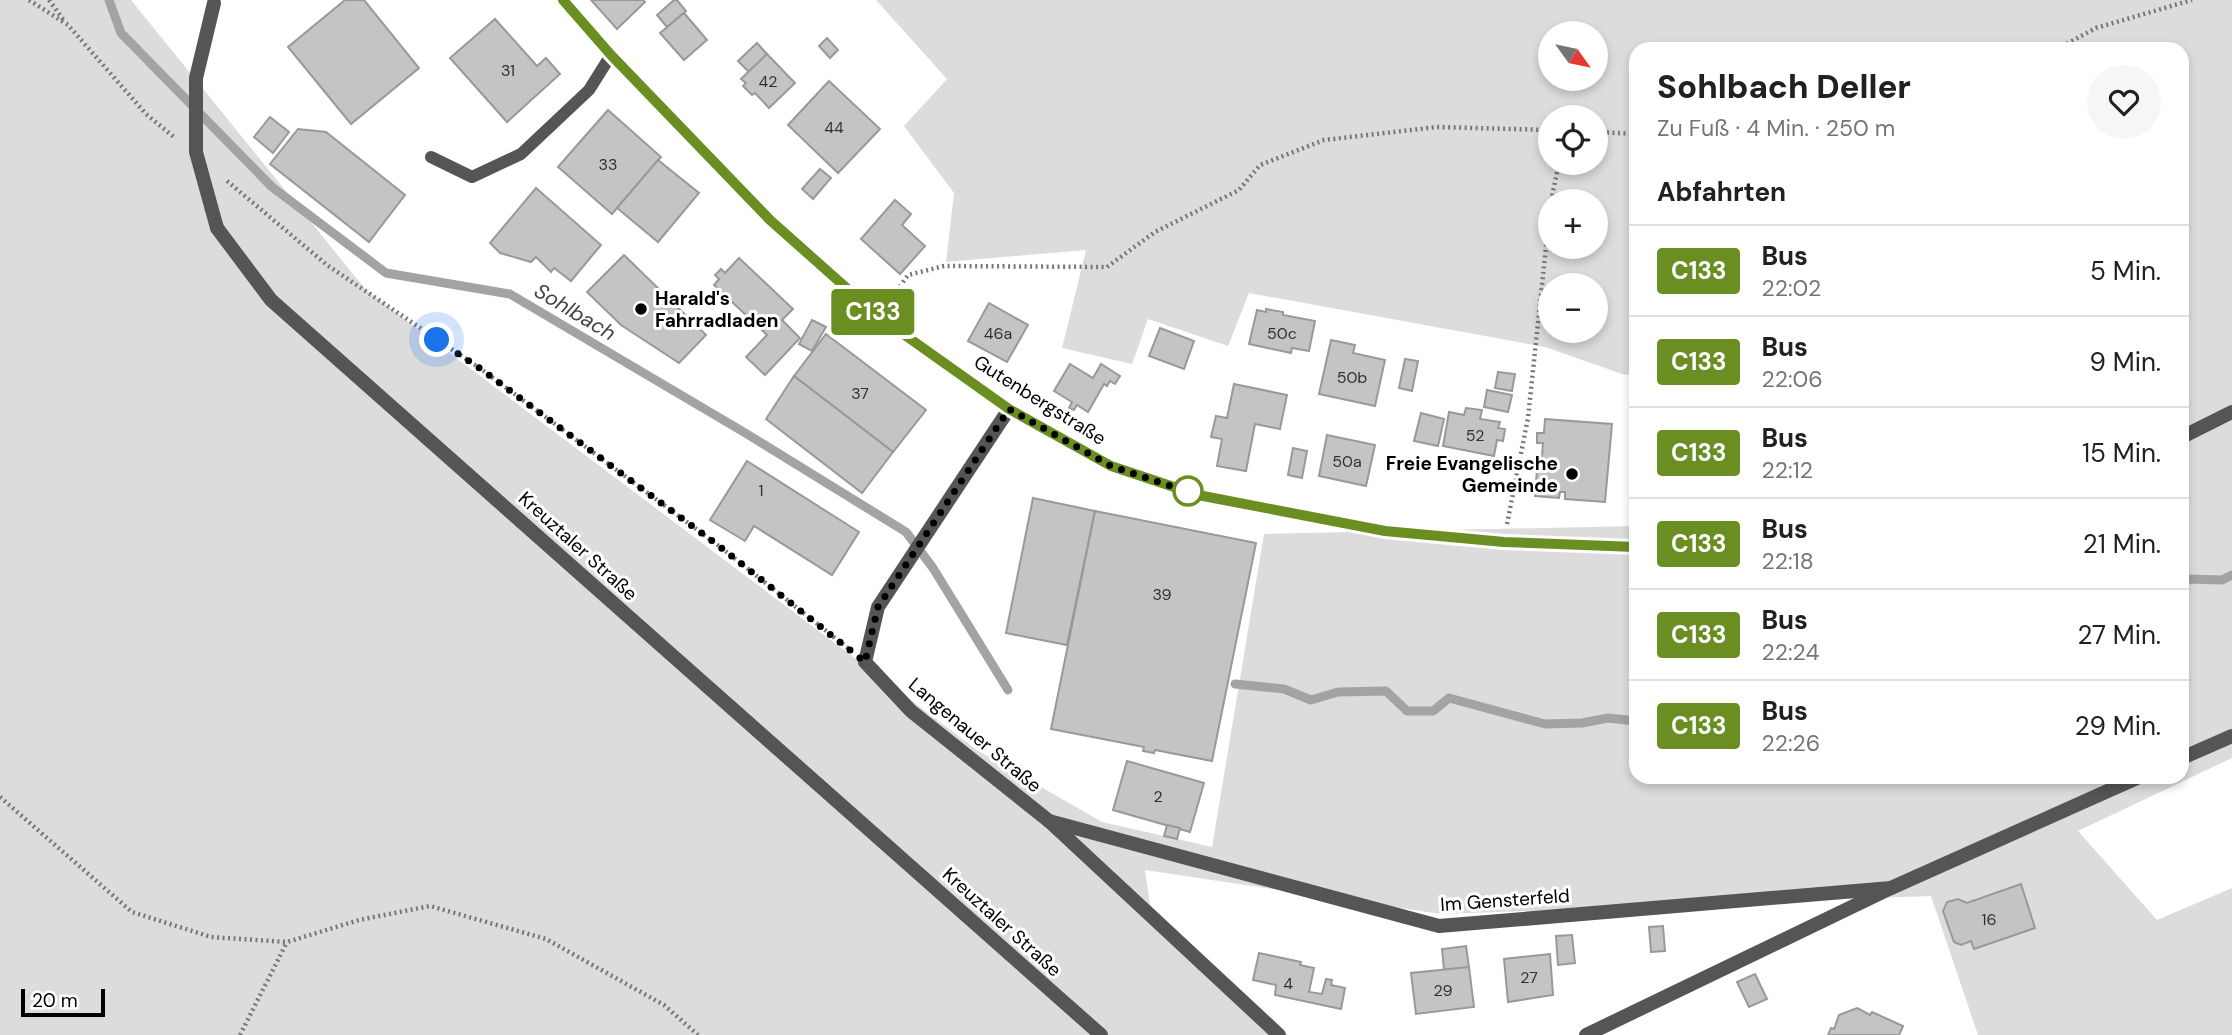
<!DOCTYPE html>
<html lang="de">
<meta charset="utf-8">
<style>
body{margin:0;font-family:"DM Sans",sans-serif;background:#f6f6f6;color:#202124;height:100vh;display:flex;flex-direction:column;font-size:26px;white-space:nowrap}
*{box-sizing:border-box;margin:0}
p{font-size:23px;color:#757577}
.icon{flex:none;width:38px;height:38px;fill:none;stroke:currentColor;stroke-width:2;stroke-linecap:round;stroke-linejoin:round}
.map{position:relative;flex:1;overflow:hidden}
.details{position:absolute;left:1629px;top:42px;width:560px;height:742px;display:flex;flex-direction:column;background:#fff;border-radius:21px;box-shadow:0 4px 10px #0003}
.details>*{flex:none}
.badge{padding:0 14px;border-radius:5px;font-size:24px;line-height:46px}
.needle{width:46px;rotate:123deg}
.buttons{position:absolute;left:1538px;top:21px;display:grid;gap:14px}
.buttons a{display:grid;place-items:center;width:70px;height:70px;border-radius:50%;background:#fff;box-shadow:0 4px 10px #0003;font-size:35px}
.scale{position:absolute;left:21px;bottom:18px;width:84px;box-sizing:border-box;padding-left:7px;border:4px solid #000;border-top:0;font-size:19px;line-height:24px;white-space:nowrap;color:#000;-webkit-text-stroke:5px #fff;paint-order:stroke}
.you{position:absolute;width:35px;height:35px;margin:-18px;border:5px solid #fff;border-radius:50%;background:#1a73e8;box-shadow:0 0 0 10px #1a73e833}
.map>.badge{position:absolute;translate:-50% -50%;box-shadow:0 0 0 4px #fff}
h2{padding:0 28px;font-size:26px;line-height:63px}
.round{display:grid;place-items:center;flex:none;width:74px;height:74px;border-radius:37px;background:#f6f6f6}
.overview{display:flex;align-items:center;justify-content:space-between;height:119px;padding:0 28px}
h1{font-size:33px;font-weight:800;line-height:52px}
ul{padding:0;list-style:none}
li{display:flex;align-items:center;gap:21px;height:91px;padding:0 28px;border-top:2px solid #e0e0e0}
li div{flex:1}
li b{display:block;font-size:26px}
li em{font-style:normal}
li .badge{min-width:77px;font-weight:700;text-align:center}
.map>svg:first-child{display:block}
.green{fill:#dcdcdc;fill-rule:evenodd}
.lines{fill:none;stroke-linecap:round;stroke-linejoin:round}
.stream{stroke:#a3a3a3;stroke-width:9}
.building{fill:#c4c4c4;stroke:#999;stroke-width:2}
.path{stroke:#777;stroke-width:4.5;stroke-dasharray:2 3.5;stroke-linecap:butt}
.service{stroke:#555;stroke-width:12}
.minor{stroke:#555;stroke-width:14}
.tertiary{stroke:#555;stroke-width:14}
.tertiary-bridge{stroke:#555;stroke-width:14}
.line-casing{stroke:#fff;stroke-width:16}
.line{stroke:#6b8e23;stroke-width:10}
.walk{stroke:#000;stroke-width:7;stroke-dasharray:0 12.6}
.poi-dot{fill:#000;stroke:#fff;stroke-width:2.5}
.stop-dot{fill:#fff;stroke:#6b8e23;stroke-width:3.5}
.labels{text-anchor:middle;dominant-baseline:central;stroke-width:6;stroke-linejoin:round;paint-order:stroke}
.number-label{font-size:16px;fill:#313131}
.poi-label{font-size:19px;font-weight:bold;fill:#000;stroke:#fff;text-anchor:start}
.street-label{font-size:19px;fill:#000;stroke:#fff}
.water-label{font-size:21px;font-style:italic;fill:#444;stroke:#fff}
</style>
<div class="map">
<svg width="2232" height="1035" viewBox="0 0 2232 1035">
<rect width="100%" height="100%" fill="#fff"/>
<path class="green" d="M0,0H131L366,290L977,750L1102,822L1212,847L1264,534L1636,526V777H2182V49H1636V374L1625,375L1545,347L1249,293L1228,346L1148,319L1132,364L1062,348L1086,250L946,262L954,193L904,126L947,79L876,0H2232V758L2078,831L2157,920L2232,888V1035H1978L1931,896L1441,914L1145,870L1150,905L1288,1035H0ZM1550,33H1596V79H1550ZM1550,117H1596V163H1550ZM1550,201H1596V247H1550ZM1550,285H1596V331H1550Z"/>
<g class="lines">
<g class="stream">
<polyline points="109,0 121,33 272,187 386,273 510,294 747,434 906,532 933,568 1008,690"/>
<polyline points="2182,582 2187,579 2222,580 2232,575"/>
<polyline points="1235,684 1284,689 1311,700 1338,692 1386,691 1407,711 1433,711 1449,698 1545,724 1582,723 1608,718 1636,721"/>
</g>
</g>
<g class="building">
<polygon points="345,0 364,0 419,68 351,124 288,47"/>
<polygon points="591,0 643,0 645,2 617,29"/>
<polygon points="674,0 677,0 686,11 667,27 657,15"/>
<polygon points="684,13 707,40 684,60 660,33"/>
<polygon points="495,19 537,66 546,58 560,74 507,122 450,58"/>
<polygon points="827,38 838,50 830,58 819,46"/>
<polygon points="757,43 767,54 749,72 738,61"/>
<polygon points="767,54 795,83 769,108 755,93 752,95 743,86 746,83 741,79"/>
<polygon points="829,81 880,129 838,173 788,125"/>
<polygon points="608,110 661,157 612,214 558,167"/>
<polygon points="270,117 289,132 273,153 254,137"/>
<polygon points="298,129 326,132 405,195 369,242 270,164"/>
<polygon points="658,160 699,193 658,242 617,208"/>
<polygon points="820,169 831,178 813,199 802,189"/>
<polygon points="536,188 601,245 571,281 554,268 551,272 536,257 531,262 500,253 490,243"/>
<polygon points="895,200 911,214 902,225 925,246 900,274 861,239"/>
<polygon points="624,255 706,335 679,363 621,325 587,292"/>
<polygon points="739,258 793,309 782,320 800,338 765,375 746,357 767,335 714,285 719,279 715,275 721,269 725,273"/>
<polygon points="989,303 1028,325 1007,362 968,341"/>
<polygon points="1266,309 1283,312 1283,315 1315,321 1309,351 1292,348 1291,353 1249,344 1257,310 1266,312"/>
<polygon points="812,320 826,327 812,351 799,344"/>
<polygon points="1160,328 1194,341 1184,369 1149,356"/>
<polygon points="826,334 926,410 893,452 794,376"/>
<polygon points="1331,340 1355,345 1353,353 1385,360 1375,406 1319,394"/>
<polygon points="1405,359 1418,361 1412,391 1399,388"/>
<polygon points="1070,364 1093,378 1101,364 1120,376 1115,384 1110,381 1107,386 1104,384 1088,412 1077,405 1074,410 1069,408 1072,402 1054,391"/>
<polygon points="1498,372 1515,374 1512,391 1495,388"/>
<polygon points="794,376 893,452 862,493 766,419"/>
<polygon points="1234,384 1287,395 1280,429 1255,424 1246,471 1217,466 1222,439 1211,437 1216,416 1227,418"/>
<polygon points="1487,390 1512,395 1508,412 1484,407"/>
<polygon points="1466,408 1482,410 1480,419 1500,422 1498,428 1505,429 1503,441 1497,440 1494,456 1443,446 1449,412 1464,415"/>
<polygon points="1421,413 1444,419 1438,446 1414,441"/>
<polygon points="1545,419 1612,424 1605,502 1565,499 1565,492 1560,492 1559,498 1535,496 1538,456 1542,456 1543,443 1537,443 1537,433 1544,433"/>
<polygon points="1327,435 1375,445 1366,486 1319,476"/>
<polygon points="1293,448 1307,451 1302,478 1288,475"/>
<polygon points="747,461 859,532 832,575 754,526 745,541 710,520"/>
<polygon points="1033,498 1095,511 1067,645 1006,633"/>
<polygon points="1095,511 1256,543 1212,761 1155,750 1154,753 1143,751 1144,747 1051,729"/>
<polygon points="1127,761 1204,783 1190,832 1113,810"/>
<polygon points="1167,825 1180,828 1177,839 1164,836"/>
<polygon points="2021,884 2035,928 1974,949 1971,941 1961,945 1954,942 1943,911 1947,902 1958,899 1967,903"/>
<polygon points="1663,926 1665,951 1651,952 1649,927"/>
<polygon points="1572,935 1575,963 1558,965 1556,936"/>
<polygon points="1466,946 1469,967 1444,970 1442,949"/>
<polygon points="1259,953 1301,962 1300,965 1314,968 1309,992 1322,994 1326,979 1332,980 1331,985 1345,988 1341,1009 1275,995 1276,985 1253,980"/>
<polygon points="1550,954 1553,995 1508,1002 1504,959"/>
<polygon points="1469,967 1474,1007 1416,1014 1411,973"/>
<polygon points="1755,974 1767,999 1749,1007 1737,982"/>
<polygon points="1857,1008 1870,1015 1872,1012 1903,1026 1899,1035 1828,1035 1831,1028 1834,1029 1839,1015"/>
</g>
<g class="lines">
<g class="path">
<polyline points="29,0 68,25 146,114 175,138"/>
<polyline points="49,0 65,22"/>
<polyline points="2057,49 2096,28 2192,0"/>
<polyline points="1596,132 1636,134"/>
<polyline points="227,181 327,265 481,369 719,546 849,649"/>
<polyline points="1551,201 1559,163"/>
<polyline points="890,300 908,275 944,266 1107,267 1155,232 1239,190 1260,165 1324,140 1437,127 1550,130"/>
<polyline points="1507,524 1528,418 1550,209"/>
<polyline points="0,797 132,912 211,937 287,942 359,920 430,906 546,939 664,1005 698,1035"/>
<polyline points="240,1035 287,942"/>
</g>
<polyline class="service" points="431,157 472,177 521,154 589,90 611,55"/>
<g class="minor">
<polyline points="1009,409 878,607 865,662 911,711 1049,821 1279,1035"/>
<polyline points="2182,758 2232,736"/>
<polyline points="1049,821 1439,926 1891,888"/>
<polyline points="1586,1035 1891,888 2139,777"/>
</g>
<g class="tertiary">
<polyline points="563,0 611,55 770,220 878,316 1009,409 1111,466 1198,495 1385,531 1504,542 1636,547"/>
<polyline points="217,228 271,300 1101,1035"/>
<polyline points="2182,437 2232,412"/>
</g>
<polyline class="tertiary-bridge" points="214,3 196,78 196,152 217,228"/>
</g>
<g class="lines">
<defs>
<polyline id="line" points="563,0 611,55 770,220 878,316 1009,409 1111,466 1198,495 1385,531 1504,542 1636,547"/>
</defs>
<use href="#line" class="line-casing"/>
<use href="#line" class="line"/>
<polyline class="walk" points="437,340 481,369 719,546 865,662 878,607 1009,409 1111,466 1198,495 1188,491"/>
</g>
<g class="poi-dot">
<circle cx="641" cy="309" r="7"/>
<circle cx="1572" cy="474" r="7"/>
</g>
<circle class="stop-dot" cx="1188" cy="491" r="14"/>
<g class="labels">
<g class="number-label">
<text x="508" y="70">31</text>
<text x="768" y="81">42</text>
<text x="834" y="127">44</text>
<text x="608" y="164">33</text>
<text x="998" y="333">46a</text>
<text x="1282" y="333">50c</text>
<text x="1352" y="377">50b</text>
<text x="860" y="393">37</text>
<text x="1475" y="435">52</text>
<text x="1347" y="461">50a</text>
<text x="761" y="490">1</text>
<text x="1162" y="594">39</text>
<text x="1158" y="796">2</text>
<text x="1989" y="919">16</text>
<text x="1529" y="977">27</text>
<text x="1288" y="983">4</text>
<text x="1443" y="990">29</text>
</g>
<g class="poi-label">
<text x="655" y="298">Harald's<tspan x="655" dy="22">Fahrradladen</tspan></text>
<text x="1558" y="463" text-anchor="end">Freie Evangelische<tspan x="1558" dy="22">Gemeinde</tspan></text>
</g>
<g class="street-label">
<text transform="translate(1040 400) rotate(32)">Gutenbergstraße</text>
<text transform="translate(578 546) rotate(42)">Kreuztaler Straße</text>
<text transform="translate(975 735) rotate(40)">Langenauer Straße</text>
<text transform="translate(1505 900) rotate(-4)">Im Gensterfeld</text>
<text transform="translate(1002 922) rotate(42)">Kreuztaler Straße</text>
</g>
<g class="water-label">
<text transform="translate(575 312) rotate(31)">Sohlbach</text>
</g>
</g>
</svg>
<div class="buttons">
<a><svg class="needle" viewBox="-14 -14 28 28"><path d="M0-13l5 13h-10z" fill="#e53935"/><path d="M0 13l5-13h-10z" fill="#757577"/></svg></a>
<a><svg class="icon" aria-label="locate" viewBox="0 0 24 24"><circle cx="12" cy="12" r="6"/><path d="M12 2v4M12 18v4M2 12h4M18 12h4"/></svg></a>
<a>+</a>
<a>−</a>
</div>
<div class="scale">20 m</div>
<div class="you" style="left:437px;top:340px"></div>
<b class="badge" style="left:873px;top:312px;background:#6b8e23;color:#fff">C133</b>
<section class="details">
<div class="overview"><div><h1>Sohlbach Deller</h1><p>Zu Fuß · 4 Min. · 250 m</p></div><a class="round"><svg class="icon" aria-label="heart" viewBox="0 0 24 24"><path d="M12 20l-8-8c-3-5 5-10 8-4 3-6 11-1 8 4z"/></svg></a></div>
<h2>Abfahrten</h2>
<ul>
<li><span class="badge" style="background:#6b8e23;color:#fff">C133</span><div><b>Bus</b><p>22:02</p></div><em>5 Min.</em></li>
<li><span class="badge" style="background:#6b8e23;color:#fff">C133</span><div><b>Bus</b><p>22:06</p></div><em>9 Min.</em></li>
<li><span class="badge" style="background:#6b8e23;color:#fff">C133</span><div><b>Bus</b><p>22:12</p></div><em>15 Min.</em></li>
<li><span class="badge" style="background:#6b8e23;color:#fff">C133</span><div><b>Bus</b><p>22:18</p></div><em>21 Min.</em></li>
<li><span class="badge" style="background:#6b8e23;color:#fff">C133</span><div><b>Bus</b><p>22:24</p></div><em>27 Min.</em></li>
<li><span class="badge" style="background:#6b8e23;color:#fff">C133</span><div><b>Bus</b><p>22:26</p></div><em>29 Min.</em></li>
</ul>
</section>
</div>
